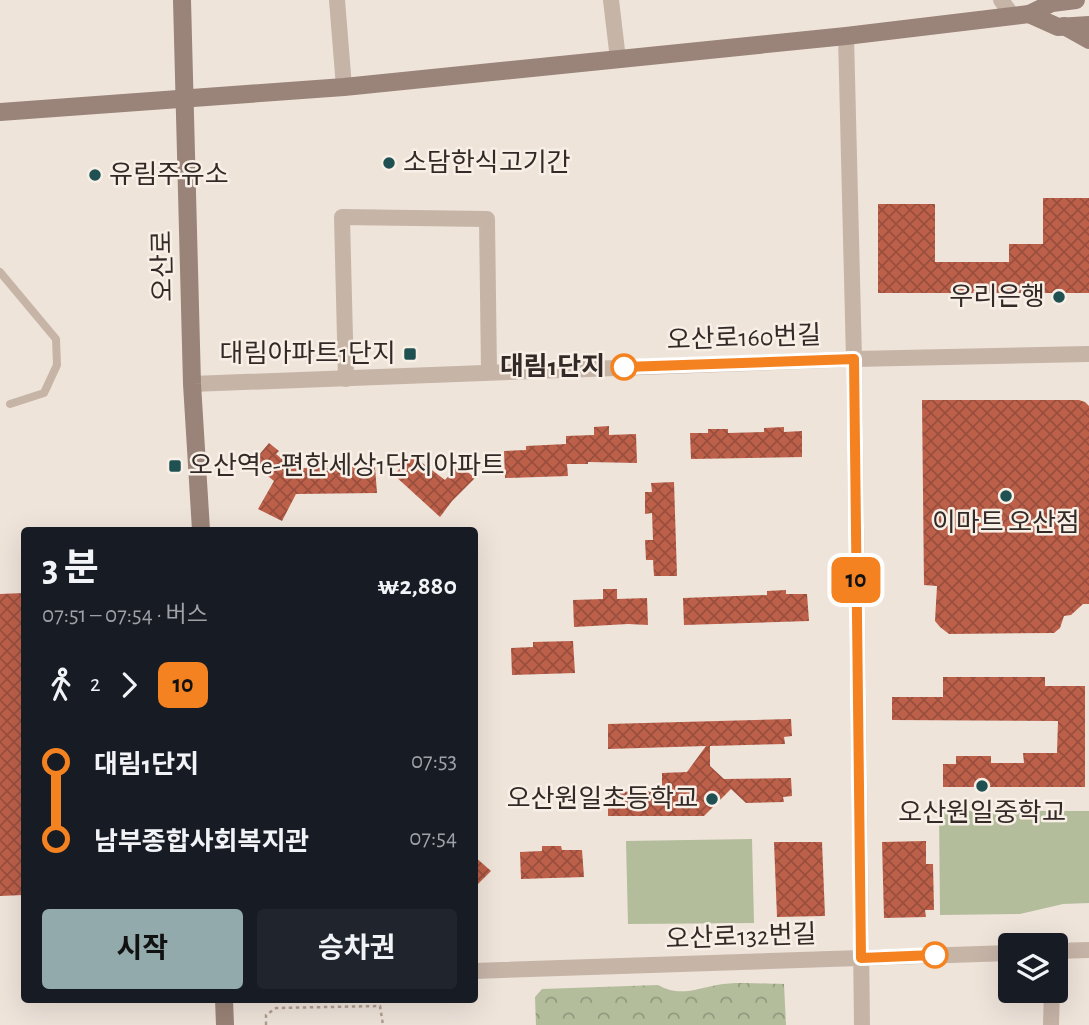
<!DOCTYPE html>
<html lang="ko">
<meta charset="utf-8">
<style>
body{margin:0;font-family:"Alegreya Sans","Noto Sans KR",sans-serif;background:#20242c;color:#f1f3f6;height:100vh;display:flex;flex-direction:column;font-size:26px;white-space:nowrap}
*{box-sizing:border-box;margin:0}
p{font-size:23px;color:#9ea1a6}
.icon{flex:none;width:38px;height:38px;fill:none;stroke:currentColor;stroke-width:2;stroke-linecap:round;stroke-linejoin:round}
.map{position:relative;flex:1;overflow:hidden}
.panel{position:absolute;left:21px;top:527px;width:457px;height:476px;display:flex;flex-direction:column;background:#171b24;border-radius:7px;box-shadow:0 7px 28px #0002}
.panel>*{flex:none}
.badge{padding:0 14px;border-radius:10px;font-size:24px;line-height:46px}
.tools{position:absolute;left:998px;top:933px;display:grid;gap:14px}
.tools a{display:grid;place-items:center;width:70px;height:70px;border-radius:7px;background:#171b24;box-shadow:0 7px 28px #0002;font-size:35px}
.map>.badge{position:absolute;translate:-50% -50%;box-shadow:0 0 0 4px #fff}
.legs{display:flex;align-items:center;gap:10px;height:77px;padding:0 21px;font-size:23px}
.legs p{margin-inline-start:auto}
.headline{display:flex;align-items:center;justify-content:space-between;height:119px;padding:0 21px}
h1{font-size:38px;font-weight:700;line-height:52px}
.primary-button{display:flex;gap:14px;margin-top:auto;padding:14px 21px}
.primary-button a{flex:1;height:80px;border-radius:7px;background:#93aaac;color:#111;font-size:28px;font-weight:700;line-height:80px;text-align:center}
.primary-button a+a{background:#20242c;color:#f1f3f6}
ul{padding:0 21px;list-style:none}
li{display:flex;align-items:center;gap:24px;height:77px;font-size:26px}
li i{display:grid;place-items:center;width:10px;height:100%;margin:0 9px;background:currentColor}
li i::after{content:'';width:18px;height:18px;margin:-9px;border:5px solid;border-radius:50%;background:#171b24}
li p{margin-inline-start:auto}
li:first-child i{background:linear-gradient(#0000 50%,currentColor 0)}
li:last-child i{background:linear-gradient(currentColor 50%,#0000 0)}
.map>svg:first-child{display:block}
.park{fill:url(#park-crowns)}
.pitch{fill:#b3bd9b}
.building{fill:url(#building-cross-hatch)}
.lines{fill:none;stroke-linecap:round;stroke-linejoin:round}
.path{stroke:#b29e91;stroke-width:2.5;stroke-dasharray:3.5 3.5;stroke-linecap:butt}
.lane{stroke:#c6b4a7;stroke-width:8}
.street{stroke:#c6b4a7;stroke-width:16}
.secondary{stroke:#9a8378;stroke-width:18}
.line-1-casing{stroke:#fff;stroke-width:16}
.line-1{stroke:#f58220;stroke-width:10}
.poi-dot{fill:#205152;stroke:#f8efe6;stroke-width:2.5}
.stop-1-dot{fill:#fff;stroke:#f58220;stroke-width:3.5}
.labels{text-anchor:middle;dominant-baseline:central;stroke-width:5;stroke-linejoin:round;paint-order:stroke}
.poi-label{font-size:26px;fill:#332a27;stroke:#f8efe6;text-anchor:start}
.street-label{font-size:26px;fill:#332a27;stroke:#f8efe6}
.stop-label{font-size:26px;font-weight:bold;fill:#332a27;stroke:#f8efe6;text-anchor:end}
</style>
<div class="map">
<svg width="1089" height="1025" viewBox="0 0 1089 1025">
<defs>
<pattern id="park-crowns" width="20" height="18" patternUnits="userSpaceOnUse" patternTransform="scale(1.75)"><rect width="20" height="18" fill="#b3bd9b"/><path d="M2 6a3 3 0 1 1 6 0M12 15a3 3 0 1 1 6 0" fill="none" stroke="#929a7e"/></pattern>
<pattern id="building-cross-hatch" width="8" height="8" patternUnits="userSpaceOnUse" patternTransform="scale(1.75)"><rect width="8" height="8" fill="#bd604a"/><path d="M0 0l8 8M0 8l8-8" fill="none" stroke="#9a4f3e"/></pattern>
</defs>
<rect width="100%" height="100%" fill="#efe4da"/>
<path class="park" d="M784,984L786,1025H536L535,997L542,989L658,985C679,997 696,989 717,985C736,981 764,984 784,984Z"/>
<g class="pitch">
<polygon points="939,811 1089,811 1089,903 1063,904 1020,914 940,915"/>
<polygon points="752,839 754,923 628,924 626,841"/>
</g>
<g class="building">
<polygon points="1043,198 1089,198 1089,293 878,293 878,204 935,204 935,262 1009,262 1009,244 1043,244"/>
<polygon points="922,400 1079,400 1085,402 1089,406 1089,604 1083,604 1071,615 1064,616 1060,628 1054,633 949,634 940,627 935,621 937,586 924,585"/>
<polygon points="609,426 609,435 636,434 637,463 588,462 588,464 567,464 568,476 505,478 504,451 526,450 526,446 566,444 566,436 594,435 594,427"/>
<polygon points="784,427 784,432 802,431 802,457 691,459 690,433 708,433 708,429 728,429 728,433 764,432 764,428"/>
<polygon points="269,443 279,451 276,454 293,468 338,468 338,464 358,463 358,467 375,467 377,493 296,494 282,521 258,509 274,481 252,463"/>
<polygon points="412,455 445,480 459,465 475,478 452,501 440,517 394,475"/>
<polygon points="674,482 677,576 654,576 653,560 646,560 645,540 653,540 652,513 645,514 645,492 652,492 651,483"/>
<polygon points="603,589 617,589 617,599 647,598 648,625 628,624 574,627 573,600 603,599"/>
<polygon points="786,590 786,594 807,594 809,621 684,625 683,598 767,595 767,591"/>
<polygon points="24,593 24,895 0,896 0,594"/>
<polygon points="573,641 575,673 512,675 511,648 533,647 533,642"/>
<polygon points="943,677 1045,677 1045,686 1085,686 1085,787 943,787 943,764 956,764 956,756 991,756 991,763 1024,763 1023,753 1057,753 1058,721 892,720 892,697 943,697"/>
<polygon points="791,719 792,736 784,737 785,744 710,746 710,766 724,779 791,778 792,796 783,797 784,802 746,803 731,789 704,816 608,816 608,792 662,791 662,773 687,772 706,746 608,749 608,724"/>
<polygon points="926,841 926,864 933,864 934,910 925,910 926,917 884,918 882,842"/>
<polygon points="774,842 822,842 825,916 777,917"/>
<polygon points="542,846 561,846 562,850 582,850 584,877 521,879 520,852 542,851"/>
<polygon points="474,856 491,871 474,888"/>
</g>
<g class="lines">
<polyline class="path" points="266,1025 266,1015 276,1008 380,1006 383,1025"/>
<polyline class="lane" points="0,272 56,339 57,365 44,393 10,404"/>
<g class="street">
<polyline points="337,0 344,87"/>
<polyline points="611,0 618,59"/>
<polyline points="1001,0 1012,15"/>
<polyline points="846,36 854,359 862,1025"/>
<polyline points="346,379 342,217 487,219 489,372"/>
<polyline points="192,384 854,359 1089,354"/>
<polyline points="1055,951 1089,950"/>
<polyline points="474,971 1010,953"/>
<polyline points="1051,1025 1052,990"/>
</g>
<g class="secondary">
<polyline points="182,0 192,384 201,530"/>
<polyline points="1029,14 1058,27 1089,25"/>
<polyline points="1064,26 1089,40"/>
<polyline points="0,112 344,87 846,36 1029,14 1052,3 1076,0"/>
<polyline points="224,999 225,1025"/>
</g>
</g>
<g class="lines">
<defs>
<polyline id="line-1" points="624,367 854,359 861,958 935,955"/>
</defs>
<use href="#line-1" class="line-1-casing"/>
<use href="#line-1" class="line-1"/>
</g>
<g class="poi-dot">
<circle cx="389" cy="163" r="7"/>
<circle cx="95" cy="175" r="7"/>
<circle cx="1059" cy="297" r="7"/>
<rect x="403" y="347" width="14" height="14" rx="3.5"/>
<rect x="168" y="459" width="14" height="14" rx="3.5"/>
<circle cx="1006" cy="496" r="7"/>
<circle cx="982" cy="786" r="7"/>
<circle cx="712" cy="799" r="7"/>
</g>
<g class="stop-1-dot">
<circle cx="624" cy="367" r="12"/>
<circle cx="935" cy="955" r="12"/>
</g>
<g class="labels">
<g class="poi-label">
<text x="403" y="163">소담한식고기간</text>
<text x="109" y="175">유림주유소</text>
<text x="1045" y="297" text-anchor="end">우리은행</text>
<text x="396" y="354" text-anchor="end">대림아파트1단지</text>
<text x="189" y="466">오산역e-편한세상1단지아파트</text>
<text x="1006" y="523" text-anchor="middle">이마트 오산점</text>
<text x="698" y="799" text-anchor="end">오산원일초등학교</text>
<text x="982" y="813" text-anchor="middle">오산원일중학교</text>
</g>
<g class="street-label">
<text transform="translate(163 266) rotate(-91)">오산로</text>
<text transform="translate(744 338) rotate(-2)">오산로160번길</text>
<text transform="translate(741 937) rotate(-2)">오산로132번길</text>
</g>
<g class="stop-label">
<text x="605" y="367">대림1단지</text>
</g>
</g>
</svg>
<div class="tools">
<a><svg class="icon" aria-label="layers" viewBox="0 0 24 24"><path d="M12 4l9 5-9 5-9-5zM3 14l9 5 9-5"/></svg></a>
</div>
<b class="badge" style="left:856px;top:580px;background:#f58220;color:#111">10</b>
<section class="panel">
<div class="headline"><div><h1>3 분</h1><p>07:51 – 07:54 · 버스</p></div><b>₩2,880</b></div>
<div class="legs"><svg class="icon" aria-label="walk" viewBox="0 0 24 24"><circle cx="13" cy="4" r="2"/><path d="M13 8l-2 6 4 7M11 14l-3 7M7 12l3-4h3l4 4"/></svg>2<svg class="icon" aria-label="forward" viewBox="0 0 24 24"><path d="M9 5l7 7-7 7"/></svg><b class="badge" style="background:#f58220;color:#111">10</b></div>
<ul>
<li><i style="color:#f58220"></i><b>대림1단지</b><p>07:53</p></li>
<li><i style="color:#f58220"></i><b>남부종합사회복지관</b><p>07:54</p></li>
</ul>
<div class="primary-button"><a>시작</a><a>승차권</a></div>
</section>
</div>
